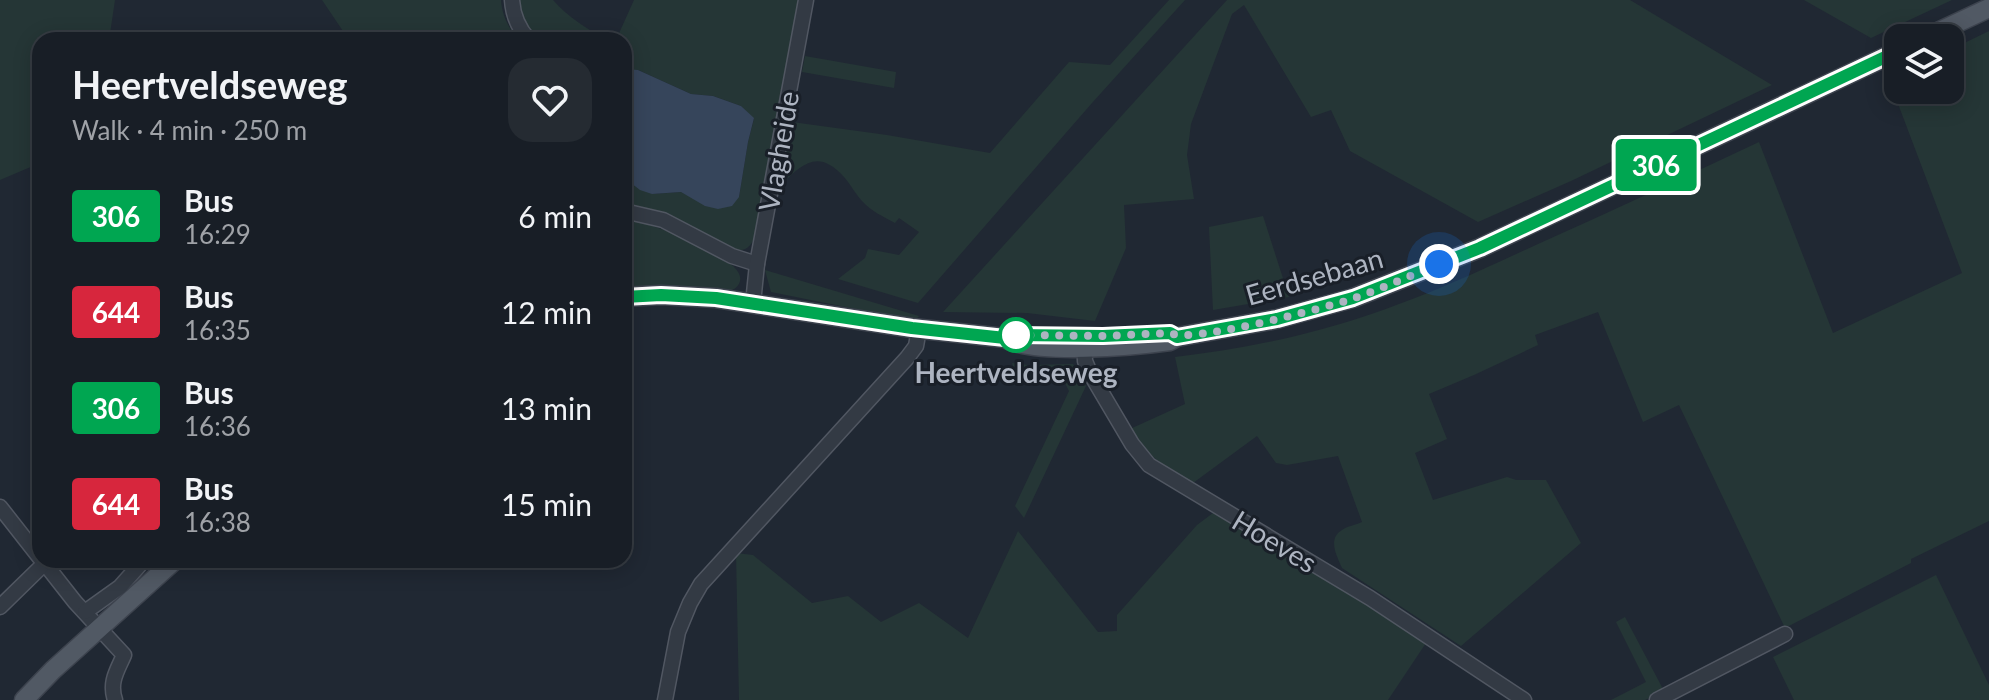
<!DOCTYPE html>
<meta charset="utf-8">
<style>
body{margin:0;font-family:Lato,sans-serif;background:#252b32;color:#f1f3f6;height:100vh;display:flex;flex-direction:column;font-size:30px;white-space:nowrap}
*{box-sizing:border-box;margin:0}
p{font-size:26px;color:#9fa2a7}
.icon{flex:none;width:44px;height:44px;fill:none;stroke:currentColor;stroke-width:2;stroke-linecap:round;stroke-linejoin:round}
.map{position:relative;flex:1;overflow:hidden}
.side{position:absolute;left:32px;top:32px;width:600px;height:536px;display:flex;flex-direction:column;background:#181e26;border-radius:24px;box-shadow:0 4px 20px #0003,0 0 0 2px #363c43}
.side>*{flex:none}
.badge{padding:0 16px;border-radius:6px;font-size:28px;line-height:52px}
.tools{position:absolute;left:1884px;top:24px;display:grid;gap:16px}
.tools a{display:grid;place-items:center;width:80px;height:80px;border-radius:16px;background:#181e26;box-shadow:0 4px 20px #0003,0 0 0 2px #363c43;font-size:40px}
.you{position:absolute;width:40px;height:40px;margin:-20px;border:6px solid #fff;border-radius:50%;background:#1a73e8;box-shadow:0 0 0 12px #1a73e833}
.map>.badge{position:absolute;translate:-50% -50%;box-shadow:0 0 0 4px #fff}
.round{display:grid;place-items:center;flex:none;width:84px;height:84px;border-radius:24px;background:#252b32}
.overview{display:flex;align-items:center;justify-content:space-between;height:136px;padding:0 40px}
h1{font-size:38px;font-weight:700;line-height:60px}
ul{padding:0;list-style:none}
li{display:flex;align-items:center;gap:24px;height:96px;padding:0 40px}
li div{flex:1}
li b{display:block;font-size:30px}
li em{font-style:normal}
li .badge{min-width:88px;font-weight:700;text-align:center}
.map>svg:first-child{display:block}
.green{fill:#253636}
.water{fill:#36455b}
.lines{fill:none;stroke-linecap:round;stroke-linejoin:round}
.minor-casing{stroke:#515762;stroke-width:17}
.major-casing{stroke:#3d434e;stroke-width:21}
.minor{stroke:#333a44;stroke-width:14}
.major{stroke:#515964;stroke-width:18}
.line-casing{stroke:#fff;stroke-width:18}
.line{stroke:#00a651;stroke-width:12}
.walk{stroke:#adb4c1;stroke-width:8;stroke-dasharray:0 14.4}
.stop-dot{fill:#fff;stroke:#00a651;stroke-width:4}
.labels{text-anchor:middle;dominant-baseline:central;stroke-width:6;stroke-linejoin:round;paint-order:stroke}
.street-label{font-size:28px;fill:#adb4c1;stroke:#191f28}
.stop-label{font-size:28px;font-weight:bold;fill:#adb4c1;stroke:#191f28}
</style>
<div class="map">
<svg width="1989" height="700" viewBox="0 0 1989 700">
<rect width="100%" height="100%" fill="#202833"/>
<g class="green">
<polygon points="0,0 115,0 109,40 40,40 40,163 0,180"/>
<path d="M322,0H501C502,16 509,28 518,40H349Z"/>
<path d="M517,0H553C568,17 587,29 607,40H536L525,27Z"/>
<path d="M634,0H798L756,235C750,248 745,253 731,248C693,226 666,215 624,204V123C636,140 633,146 628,165L652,194L681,192L691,197H739L748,142L754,119L741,106L713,96L691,94L638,70H624V40H616Z"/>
<path d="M1169,0H1185L1092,103L918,303L838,279L865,258L868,249L899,255L919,232L899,218L895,223C884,217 871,211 863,202C856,195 851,185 844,177C818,148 802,164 781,185L792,122L887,135L990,153L1069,62L1110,65Z"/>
<polygon points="1227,0 1630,0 1772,85 1571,181 1478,222 1350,151 1331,110 1311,117 1244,5 1232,14 1191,124 1187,155 1194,199 1124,205 1126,248 1095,321 1027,313 943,312"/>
<polygon points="1804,0 1952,0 1871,38"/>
<path d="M1989,31V521L1911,559V563L1785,628L1679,405L1643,422L1598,312L1535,335L1538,345L1474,375L1429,394L1447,439L1415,453L1433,500L1507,477L1516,480H1546L1581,543L1461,646L1342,568C1337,556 1327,539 1342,530C1347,526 1356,525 1362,522L1338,456L1287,465L1276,463L1257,436L1193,483C1169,469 1144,455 1130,429L1185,404L1175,357C1252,348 1326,332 1399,304C1446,287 1492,265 1538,244C1612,211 1686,176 1759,142L1833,333L1962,273L1889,80L1898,75V90H1950V50Z"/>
<polygon points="805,56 896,72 894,88 802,72"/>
<polygon points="1263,216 1289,297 1213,310 1209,227"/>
<path d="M624,217C644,222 746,256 740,281C738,288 733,290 726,292H624Z"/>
<polygon points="765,270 919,316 915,321 771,292"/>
<polygon points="1012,363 1029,365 1073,364 1086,386 1024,518 1015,506 1069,391 1062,377 1016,377"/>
<polygon points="1213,513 1320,574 1426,643 1388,700 739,700 736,553 753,555 812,603 848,596 881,622 919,603 968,638 1018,531 1098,632 1117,631 1117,615 1197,525"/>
<polygon points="1936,575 1989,685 1989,700 1794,700 1773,657"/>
<polygon points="1625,617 1664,691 1645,700 1611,700 1646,682 1616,622"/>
</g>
<polygon class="water" points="626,69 638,70 691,94 713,96 741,106 754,118 748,142 739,197 732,206 718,209 705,206 681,192 652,194 640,190 631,183 626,173 633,147 633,136 624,123 624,70"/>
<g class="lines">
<defs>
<g id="minor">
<path d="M512,0C513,16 518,28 529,40"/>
<polyline points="624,211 663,220 732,256 757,264"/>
<polyline points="753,303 757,264 806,0"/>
<polyline points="1084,336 1085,361 1090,373 1132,444 1149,465 1370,598 1524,700"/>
<polyline points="0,507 40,558"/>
<path d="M42,560L75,602L124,655C117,671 109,682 115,700"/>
<polyline points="0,607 44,564"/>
<polyline points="85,612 120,587 144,560"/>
<polyline points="665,700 678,632 690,603 701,584 907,358 916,346 919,329"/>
<polyline points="1657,700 1785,634"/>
</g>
<g id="major">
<polyline points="1925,38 1989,8"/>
<path d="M624,297L661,295L716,298L912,328L1005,338C1035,355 1134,346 1170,341L1177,337L1277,319L1353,298L1480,248L1898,51"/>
<polyline points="24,700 53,670 175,560"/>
</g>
</defs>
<use href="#minor" class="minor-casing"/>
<use href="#major" class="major-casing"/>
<use href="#minor" class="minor"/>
<use href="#major" class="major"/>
</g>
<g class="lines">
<defs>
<polyline id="line" points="624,297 661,295 716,298 912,328 1005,338 1015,335 1103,336 1170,333 1177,337 1277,319 1353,298 1480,248 1898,51"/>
</defs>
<use href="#line" class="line-casing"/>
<use href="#line" class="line"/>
<path class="walk" d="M1016,335L1103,336L1170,333C1190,344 1324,308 1352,299C1381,289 1410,276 1439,264"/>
</g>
<circle class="stop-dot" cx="1016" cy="335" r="16"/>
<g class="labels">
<g class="street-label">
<text transform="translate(778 151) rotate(-80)">Vlagheide</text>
<text transform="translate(1314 276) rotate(-16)">Eerdsebaan</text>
<text transform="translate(1275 541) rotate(31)">Hoeves</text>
</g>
<g class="stop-label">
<text x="1016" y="372">Heertveldseweg</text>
</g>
</g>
</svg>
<div class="tools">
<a><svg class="icon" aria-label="layers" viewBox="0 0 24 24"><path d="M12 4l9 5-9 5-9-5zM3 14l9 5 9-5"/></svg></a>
</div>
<div class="you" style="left:1439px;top:264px"></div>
<b class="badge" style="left:1656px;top:165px;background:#00a651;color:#fff">306</b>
<section class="side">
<div class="overview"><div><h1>Heertveldseweg</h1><p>Walk · 4 min · 250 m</p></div><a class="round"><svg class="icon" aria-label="heart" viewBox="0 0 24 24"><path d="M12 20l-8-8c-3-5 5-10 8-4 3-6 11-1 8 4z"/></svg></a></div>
<ul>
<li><span class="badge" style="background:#00a651;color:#fff">306</span><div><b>Bus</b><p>16:29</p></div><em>6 min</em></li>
<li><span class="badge" style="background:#d7263d;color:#fff">644</span><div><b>Bus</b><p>16:35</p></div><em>12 min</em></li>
<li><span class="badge" style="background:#00a651;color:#fff">306</span><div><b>Bus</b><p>16:36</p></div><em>13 min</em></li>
<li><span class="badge" style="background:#d7263d;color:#fff">644</span><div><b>Bus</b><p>16:38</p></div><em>15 min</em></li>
</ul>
</section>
</div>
